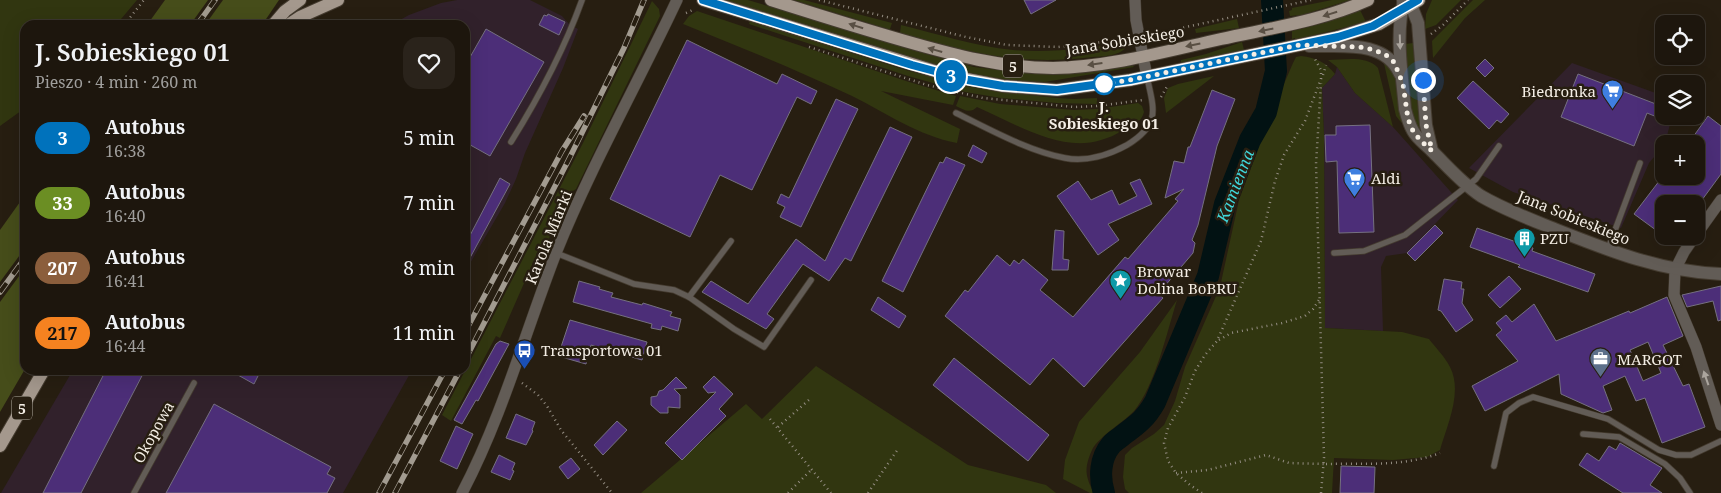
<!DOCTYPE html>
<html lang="pl">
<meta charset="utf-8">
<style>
body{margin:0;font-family:"Noto Serif",serif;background:#2a231b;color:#f1f3f6;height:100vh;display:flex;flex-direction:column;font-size:19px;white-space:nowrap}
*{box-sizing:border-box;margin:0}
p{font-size:16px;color:#a09f9d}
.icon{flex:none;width:28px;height:28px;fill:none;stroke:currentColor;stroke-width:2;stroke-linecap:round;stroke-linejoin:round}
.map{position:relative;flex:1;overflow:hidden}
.sheet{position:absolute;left:20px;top:20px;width:450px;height:355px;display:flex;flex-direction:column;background:#1d160d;border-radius:15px;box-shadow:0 5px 20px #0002,0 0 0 1px #3b352e}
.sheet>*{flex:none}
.badge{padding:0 10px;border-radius:16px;font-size:18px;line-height:32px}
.fabs{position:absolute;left:1655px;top:15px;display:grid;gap:10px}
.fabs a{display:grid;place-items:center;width:50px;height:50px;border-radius:10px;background:#1d160d;box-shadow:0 5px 20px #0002,0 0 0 1px #3b352e;font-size:25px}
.you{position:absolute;width:25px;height:25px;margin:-12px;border:4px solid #fff;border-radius:50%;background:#1a73e8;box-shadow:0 0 0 8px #1a73e833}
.map>.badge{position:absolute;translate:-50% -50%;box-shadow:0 0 0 2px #fff}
.round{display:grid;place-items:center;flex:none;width:52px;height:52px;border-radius:15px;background:#2a231b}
.head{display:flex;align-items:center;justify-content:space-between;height:85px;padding:0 15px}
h1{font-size:24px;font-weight:600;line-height:38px}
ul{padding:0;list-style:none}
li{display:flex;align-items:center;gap:15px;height:65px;padding:0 15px}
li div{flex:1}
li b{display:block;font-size:19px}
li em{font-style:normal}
li .badge{min-width:55px;font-weight:700;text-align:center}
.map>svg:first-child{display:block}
.commercial{fill:#31212b}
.green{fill:#313610}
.forest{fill:#464d1a}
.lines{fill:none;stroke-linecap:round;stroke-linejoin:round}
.river{stroke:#021213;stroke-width:22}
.building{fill:#4c2e78;stroke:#757080;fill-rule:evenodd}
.service-casing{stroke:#443b2f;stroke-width:7}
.minor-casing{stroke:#443b2f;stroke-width:12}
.tertiary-casing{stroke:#443b2f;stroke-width:14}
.primary-casing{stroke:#443b2f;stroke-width:14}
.path{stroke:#948d82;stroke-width:2.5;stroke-dasharray:1 4;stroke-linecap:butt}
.service{stroke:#625c56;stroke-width:5.5}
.minor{stroke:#625c56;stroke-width:11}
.tertiary{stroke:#625c56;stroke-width:12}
.primary{stroke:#a4988d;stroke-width:12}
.rail-casing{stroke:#a29b90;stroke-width:5.5}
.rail{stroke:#271e11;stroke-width:4;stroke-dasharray:11;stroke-linecap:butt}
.oneway{fill:#594f43}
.oneway2{fill:#aba59e}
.line-casing{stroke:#fff;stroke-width:11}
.line{stroke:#0072bc;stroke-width:8}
.walk{stroke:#f4eee5;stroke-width:5;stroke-dasharray:0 9}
.stop-dot{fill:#fff;stroke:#0072bc;stroke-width:2.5}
.labels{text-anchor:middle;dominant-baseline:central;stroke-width:5;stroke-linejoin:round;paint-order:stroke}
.shield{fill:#271e11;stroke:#b6b0a5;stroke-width:1}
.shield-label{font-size:14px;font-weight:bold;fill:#f4eee5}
.street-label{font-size:15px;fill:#f4eee5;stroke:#271e11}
.poi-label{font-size:15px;fill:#f4eee5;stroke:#271e11;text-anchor:start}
.stop-label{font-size:15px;font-weight:bold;fill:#f4eee5;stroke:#271e11}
.water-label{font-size:16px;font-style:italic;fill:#40d6da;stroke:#271e11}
</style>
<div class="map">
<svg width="1721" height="493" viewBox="0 0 1721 493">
<rect width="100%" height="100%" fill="#271e11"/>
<g class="commercial">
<polygon points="457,0 530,0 562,16 569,24 578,29 563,68 525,153 516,179 505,203 465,272 465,25 391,25 409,15 441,3"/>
<polygon points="1572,63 1664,96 1664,116 1672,116 1665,144 1649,163 1621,228 1513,192 1469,168"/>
<polygon points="1337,67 1355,93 1393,127 1458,200 1407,253 1386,256 1381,267 1383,331 1325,328 1324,135 1322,88 1335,74"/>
<polygon points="73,370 412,370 343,493 1,493"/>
</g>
<g class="green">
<polygon points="0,0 137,0 116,25 25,25 25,108 0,126"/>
<polygon points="723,0 748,0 926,54 974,67 1026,73 1055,74 1132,65 1134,67 1045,82 1020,81 987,77 914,59"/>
<polygon points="794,0 804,0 892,23 890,29 888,29"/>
<polygon points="1332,0 1350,0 1302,15 1290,16 1289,11 1292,10 1292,8"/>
<polygon points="1432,0 1461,0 1436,25 1425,29 1426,14"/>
<polygon points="1473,0 1485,0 1465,18 1433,58 1432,41"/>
<path d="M652,1L659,9L660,16L576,189C549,205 555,222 547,247L539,249L500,338L496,336L451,421L442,415L583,143Z"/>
<polygon points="1360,10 1366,22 1295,40 1295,38 1292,39 1292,31 1327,22"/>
<path d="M697,11L906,81L956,96L953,105L881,91L960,129L957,143C919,136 886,113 852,96C797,70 740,47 683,24L689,16Z"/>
<polygon points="1237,19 1239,28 1196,33 1195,29"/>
<polygon points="750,21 909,71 966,86 1002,92 1057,98 1074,99 1097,98 1097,104 1057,103 1001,98 965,92 908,76 749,24"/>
<path d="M901,25C938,34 974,46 1013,50C1052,53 1091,48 1130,42C1123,56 1107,56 1093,57C1020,66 969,53 900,33Z"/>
<polygon points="1242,42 1244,50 1181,64 1181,60 1206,54"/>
<path d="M1413,43L1418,107L1422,133C1405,112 1407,71 1405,44Z"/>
<path d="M1301,56C1317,58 1325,62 1335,74L1322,88L1324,135L1325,328L1402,332L1429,339C1436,348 1445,357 1450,367C1463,392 1447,425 1440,450L1427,457L1393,460L1334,458L1332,493H1129L1125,489L1123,477L1125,455L1132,448L1154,434L1164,425L1175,401L1185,367L1220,287L1239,200L1262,135L1293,63L1296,57Z"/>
<polygon points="1383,59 1395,73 1405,125 1400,121 1396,116"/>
<path d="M1328,60C1343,60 1367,55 1378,68L1393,127L1355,93L1337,67Z"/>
<polygon points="1214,76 1166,113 1164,98 1168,88 1178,84"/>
<path d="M960,96L1000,104L1074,110L1097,109L1138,103L1142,106L1144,112C1140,125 1136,120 1128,125C1125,126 1124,129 1122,130C1116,135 1108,138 1101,140C1060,153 1014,123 977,107C970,114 964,110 956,106Z"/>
<path d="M1177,300C1167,332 1155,386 1134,411C1124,422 1098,437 1092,450C1084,468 1085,476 1094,493H1090L1063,479L1065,460L1079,422L1140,352Z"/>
<polygon points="816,366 968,465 1046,485 1056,493 641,493 746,404 762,419"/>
</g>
<g class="forest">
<polygon points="165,0 208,0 190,25 147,25"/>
<polygon points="223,0 279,0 262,25 205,25"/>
<polygon points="25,195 25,248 0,282 0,230"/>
<polygon points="25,268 25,369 0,412 0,302"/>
</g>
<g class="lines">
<path class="river" d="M1104,493C1099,477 1100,458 1111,445C1114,441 1120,438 1123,435C1138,424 1146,418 1155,402L1208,276L1225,204L1250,140L1266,112L1276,71L1272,0"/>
</g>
<g class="building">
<polygon points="1024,0 1056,0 1031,14"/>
<polygon points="548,14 565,22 559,35 539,25 544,15 547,16"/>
<polygon points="486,29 544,62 490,156 465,142 465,66"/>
<polygon points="687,40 777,84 782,74 817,91 811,104 797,97 752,190 720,175 690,237 610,199"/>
<polygon points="1485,59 1494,68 1485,77 1476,68"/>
<polygon points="1578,74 1661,106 1657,117 1647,113 1634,146 1561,117"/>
<polygon points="1473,81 1509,114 1501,123 1497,120 1489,129 1457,98"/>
<polygon points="1212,90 1235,99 1217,146 1198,225 1192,240 1195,243 1193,253 1158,294 1163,298 1084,387 1053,358 1030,385 945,316 965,290 968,292 997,255 1010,266 1014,260 1019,264 1023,259 1048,280 1040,290 1073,317 1125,257 1128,259 1178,201 1175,199 1184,189 1165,198 1174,161 1184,163 1188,147 1190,147"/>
<polygon points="836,99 858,109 801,227 780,217 785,207 777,203 781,194 789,198"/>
<polygon points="1708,116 1721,126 1721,174 1699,204 1664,204 1664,236 1634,214 1663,176 1696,176 1696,144 1688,144"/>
<polygon points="1370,125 1374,232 1339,233 1337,161 1326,162 1325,135 1336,135 1336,126"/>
<polygon points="890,127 912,137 851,261 845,258 829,281 803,264 767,314 774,319 766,329 702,292 711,281 748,304 796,239 825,261"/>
<polygon points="973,145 987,153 982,163 968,156"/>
<polygon points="946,157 965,165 903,292 882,281 940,162 943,163"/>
<polygon points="500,178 510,184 465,267 465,245"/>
<polygon points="1140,179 1152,204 1108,224 1119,240 1098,255 1057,196 1078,181 1091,200 1112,190 1119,205 1137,196 1130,183"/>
<polygon points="1435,225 1443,233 1415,261 1407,253"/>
<polygon points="1477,228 1533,248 1532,251 1595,274 1588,292 1518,267 1520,265 1470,247"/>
<polygon points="1055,230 1064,231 1063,259 1069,260 1068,270 1052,270"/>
<polygon points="1509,276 1521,289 1500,308 1488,295"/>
<polygon points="1444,279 1462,282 1461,289 1464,289 1462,303 1473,320 1456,332 1441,311 1438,310"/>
<polygon points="579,281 600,287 599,289 613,293 611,297 642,305 643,303 672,312 670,316 681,319 678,331 662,326 661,330 651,328 652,324 573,302"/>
<polygon points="1721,286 1721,320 1718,321 1713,301 1687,307 1682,295"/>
<polygon points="878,297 906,316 899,328 871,310"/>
<path d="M1667,297L1683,336L1663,345L1683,386L1689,384L1705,427L1662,443L1645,398L1636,401L1625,376L1603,386L1612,410L1603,413L1561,394L1559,374L1485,411L1472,386L1518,361L1496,335L1502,330L1496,323L1506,315L1512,322L1534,304L1556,341L1629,311L1630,313ZM1648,342L1661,373L1643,381L1630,350Z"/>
<polygon points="570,320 647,342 642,360 591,345 586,364 558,356"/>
<polygon points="500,341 509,344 478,401 476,400 462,424 454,420 496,344"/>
<polygon points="954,358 1049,435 1028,461 933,385"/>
<polygon points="106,370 145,370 81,493 43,493"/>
<polygon points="229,370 261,370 254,384"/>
<polygon points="714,376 733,394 719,409 726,416 682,460 665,443 716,392 708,393 703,387"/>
<polygon points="676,377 687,388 674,389 680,395 680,408 668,407 668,413 660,413 651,405 651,397 657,396 659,391 663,390"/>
<polygon points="214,404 331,467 327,474 335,478 327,493 166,493"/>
<polygon points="516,414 535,422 532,430 533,431 526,445 506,438"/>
<polygon points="617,421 627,430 603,455 594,445"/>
<polygon points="456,426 473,434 457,469 440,461"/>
<polygon points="1620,443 1662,468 1650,485 1662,493 1623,493 1579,465 1587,453 1599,461 1609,446 1616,450"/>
<polygon points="499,455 515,463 512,470 514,471 510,480 491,472"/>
<polygon points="571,458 580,469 568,479 559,467"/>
<polygon points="1341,466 1375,467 1374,493 1340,493"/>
</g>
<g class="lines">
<defs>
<g id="service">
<path d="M956,113C989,129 1028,151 1065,158C1086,162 1109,155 1127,145C1161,124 1154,110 1147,77"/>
<path d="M511,142C539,97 564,50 582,0"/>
<polyline points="1608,249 1640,163"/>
<polyline points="556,253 634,284 674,290 689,297 734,329 764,347 811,280"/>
<polyline points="1334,253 1364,251 1405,235 1476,179 1499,146"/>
<polyline points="689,297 731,241"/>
<polyline points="1583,434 1619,437 1665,464 1680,478 1690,493"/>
<polyline points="1494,466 1506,413 1519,403 1533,397 1608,419 1659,450 1676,455 1691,455 1721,441"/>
<polyline points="134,493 194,383"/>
</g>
<g id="minor">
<polyline points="1135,0 1136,20 1147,77"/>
<polyline points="1696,235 1721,200"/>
<polyline points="1695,236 1684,252 1675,270 1674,295 1696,347 1721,425"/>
<path d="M462,493C502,417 525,333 556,253C591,166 637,85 677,0"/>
</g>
<g id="tertiary">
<polyline points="1403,0 1411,5 1418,23 1426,125 1432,151"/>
<path d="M1404,0C1395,35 1402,74 1405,109C1407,117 1409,124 1413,131C1418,140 1427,145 1434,153C1449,168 1463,184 1481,196C1505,210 1532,220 1557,230C1610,251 1663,272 1721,274"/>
<path d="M1309,46C1340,47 1385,39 1400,74"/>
</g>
<g id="primary">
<polyline points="703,0 951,76 1003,86 1057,90 1130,80 1338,37 1379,24 1419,0"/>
<path d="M771,0C815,14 860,28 905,41C954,55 1002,68 1053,68C1110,67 1167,51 1221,39C1271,28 1321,21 1368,0"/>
<polyline points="273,25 285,11 300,0"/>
<polyline points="288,25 300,17 338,0"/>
<polyline points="0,446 44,370"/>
</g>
</defs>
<use href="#service" class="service-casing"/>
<use href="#minor" class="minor-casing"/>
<use href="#tertiary" class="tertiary-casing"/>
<use href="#primary" class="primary-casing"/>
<g class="path">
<polyline points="819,0 966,37 1007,45 1058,47 1129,39"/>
<polyline points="686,13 695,9"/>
<polyline points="124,25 144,0"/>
<polyline points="1431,34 1443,25 1468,0"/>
<polyline points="1149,35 1311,0"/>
<polyline points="809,47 927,85 983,98 1074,107 1097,106 1143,100"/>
<polyline points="1323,75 1326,65"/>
<polyline points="1161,97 1168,85"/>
<polyline points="21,183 25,175"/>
<polyline points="1219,340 1231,333 1282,323 1305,316 1313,309 1319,300"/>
<polyline points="522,383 538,395 547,406 561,430 612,493"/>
<polyline points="770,419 831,493"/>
<polyline points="778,427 810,399"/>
<path d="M1326,464C1363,463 1404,467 1440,453"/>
<polyline points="1176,473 1208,470 1266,455 1289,463 1324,464"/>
<polyline points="788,493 812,469"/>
<polyline points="868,493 898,449"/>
<polyline points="1202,493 1190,485 1176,473 1168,461 1164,443 1168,428 1185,397 1195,371 1205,355 1217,341 1261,241 1275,181 1284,155 1305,121 1321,79 1321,70 1315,59"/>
<polyline points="1321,493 1324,458 1316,164 1321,83"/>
</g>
<use href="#service" class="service"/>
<use href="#minor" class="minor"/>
<use href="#tertiary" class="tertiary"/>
<use href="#primary" class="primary"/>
<defs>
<g id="rail">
<polyline points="197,25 215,0"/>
<polyline points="0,292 25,258"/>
<polyline points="465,332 562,151 584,116"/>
<polyline points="465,360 568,161 624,48 644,0"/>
<polyline points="379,493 445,370"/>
<polyline points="395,493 460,370"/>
</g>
</defs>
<use href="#rail" class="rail-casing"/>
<use href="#rail" class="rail"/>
</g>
<defs><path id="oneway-solid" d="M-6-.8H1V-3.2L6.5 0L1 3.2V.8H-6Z" transform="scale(1.25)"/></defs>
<g class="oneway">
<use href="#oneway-solid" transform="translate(1330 14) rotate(163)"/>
<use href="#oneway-solid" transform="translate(856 26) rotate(-163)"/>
<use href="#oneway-solid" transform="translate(1266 30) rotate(168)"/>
<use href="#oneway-solid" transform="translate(1193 45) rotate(168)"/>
<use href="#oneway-solid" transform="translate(935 50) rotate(-164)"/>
<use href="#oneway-solid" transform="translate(1095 64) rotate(172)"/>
</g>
<g class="oneway2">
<use href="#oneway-solid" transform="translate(1400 42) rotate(88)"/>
<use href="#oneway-solid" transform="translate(1706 378) rotate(-109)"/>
</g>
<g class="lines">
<defs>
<polyline id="line" points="703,0 912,65 968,80 1003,86 1057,90 1130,80 1338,37 1373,26 1418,0"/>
</defs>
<use href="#line" class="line-casing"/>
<use href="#line" class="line"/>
<polyline class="walk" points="1104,84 1130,80 1299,45 1360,47 1374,50 1386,55 1394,62 1403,84 1408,119 1413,131 1420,140 1432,151 1426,125 1423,80"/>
</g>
<defs>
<symbol id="supermarket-pin" viewBox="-11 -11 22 30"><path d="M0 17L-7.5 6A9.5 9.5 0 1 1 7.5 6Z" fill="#3f7fe0" stroke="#271e11"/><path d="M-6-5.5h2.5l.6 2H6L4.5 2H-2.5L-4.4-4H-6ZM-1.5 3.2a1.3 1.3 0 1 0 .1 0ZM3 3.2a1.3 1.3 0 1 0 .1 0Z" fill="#fff"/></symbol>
<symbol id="building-pin" viewBox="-11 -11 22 30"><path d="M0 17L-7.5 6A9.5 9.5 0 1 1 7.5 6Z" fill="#0f9aa8" stroke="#271e11"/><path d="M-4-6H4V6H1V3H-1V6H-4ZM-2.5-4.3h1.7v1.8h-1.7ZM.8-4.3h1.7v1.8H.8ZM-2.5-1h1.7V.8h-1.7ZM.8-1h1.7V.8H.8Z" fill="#fff"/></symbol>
<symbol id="sight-pin" viewBox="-11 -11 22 30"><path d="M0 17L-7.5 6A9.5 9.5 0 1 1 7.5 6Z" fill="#0f9aa8" stroke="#271e11"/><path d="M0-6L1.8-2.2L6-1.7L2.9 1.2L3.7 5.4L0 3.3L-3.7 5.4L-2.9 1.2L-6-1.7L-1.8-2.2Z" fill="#fff"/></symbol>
<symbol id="bus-pin" viewBox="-11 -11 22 30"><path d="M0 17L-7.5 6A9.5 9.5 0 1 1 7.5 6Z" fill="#1a4fb4" stroke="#271e11"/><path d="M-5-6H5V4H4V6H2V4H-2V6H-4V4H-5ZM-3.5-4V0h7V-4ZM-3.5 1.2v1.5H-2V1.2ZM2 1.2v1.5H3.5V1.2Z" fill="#fff"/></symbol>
<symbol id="office-pin" viewBox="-11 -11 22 30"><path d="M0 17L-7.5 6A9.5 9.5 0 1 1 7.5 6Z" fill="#5c6f8a" stroke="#271e11"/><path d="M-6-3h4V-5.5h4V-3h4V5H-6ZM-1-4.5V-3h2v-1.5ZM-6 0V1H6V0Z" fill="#fff"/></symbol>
</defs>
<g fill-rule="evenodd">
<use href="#supermarket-pin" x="1600" y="78" width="25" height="34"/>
<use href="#supermarket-pin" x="1342" y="166" width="25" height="34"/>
<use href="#building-pin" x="1512" y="226" width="25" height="34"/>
<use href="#sight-pin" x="1108" y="268" width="25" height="34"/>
<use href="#bus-pin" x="512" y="338" width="25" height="34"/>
<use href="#office-pin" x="1588" y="346" width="25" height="34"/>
</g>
<circle class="stop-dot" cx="1104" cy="84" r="10"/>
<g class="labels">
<g class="shield">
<rect x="1003" y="54.5" width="20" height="23" rx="4"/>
<rect x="12" y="396.5" width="20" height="23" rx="4"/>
</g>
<g class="shield-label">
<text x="1013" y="66">5</text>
<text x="22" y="408">5</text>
</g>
<g class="street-label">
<text transform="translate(1125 40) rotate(-9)">Jana Sobieskiego</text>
<text transform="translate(1574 217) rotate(22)">Jana Sobieskiego</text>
<text transform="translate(548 237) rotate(-68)">Karola Miarki</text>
<text transform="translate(153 432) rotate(-61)">Okopowa</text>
</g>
<g class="poi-label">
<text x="1596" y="91" text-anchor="end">Biedronka</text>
<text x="1371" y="178">Aldi</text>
<text x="1540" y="238">PZU</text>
<text x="1137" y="271">Browar<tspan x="1137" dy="17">Dolina BoBRU</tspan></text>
<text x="541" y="350">Transportowa 01</text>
<text x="1617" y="359">MARGOT</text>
</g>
<g class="stop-label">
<text x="1104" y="106">J.<tspan x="1104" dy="17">Sobieskiego 01</tspan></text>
</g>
<g class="water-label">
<text transform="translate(1235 186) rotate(-69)">Kamienna</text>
</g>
</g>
</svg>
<div class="fabs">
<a><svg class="icon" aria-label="locate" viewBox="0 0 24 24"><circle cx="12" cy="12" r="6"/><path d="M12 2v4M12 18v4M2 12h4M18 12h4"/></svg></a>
<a><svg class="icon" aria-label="layers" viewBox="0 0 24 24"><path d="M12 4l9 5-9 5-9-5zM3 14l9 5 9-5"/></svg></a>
<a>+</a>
<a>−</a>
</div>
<div class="you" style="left:1423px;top:80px"></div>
<b class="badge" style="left:951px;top:76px;background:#0072bc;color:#fff">3</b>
<section class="sheet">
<div class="head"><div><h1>J. Sobieskiego 01</h1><p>Pieszo · 4 min · 260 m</p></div><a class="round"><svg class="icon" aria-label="heart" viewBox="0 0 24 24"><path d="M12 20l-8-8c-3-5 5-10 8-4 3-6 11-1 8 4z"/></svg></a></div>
<ul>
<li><span class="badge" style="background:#0072bc;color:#fff">3</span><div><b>Autobus</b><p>16:38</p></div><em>5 min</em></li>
<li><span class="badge" style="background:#6b8e23;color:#fff">33</span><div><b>Autobus</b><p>16:40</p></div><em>7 min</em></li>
<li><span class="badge" style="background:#8b5e3c;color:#fff">207</span><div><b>Autobus</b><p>16:41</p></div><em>8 min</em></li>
<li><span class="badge" style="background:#f58220;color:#111">217</span><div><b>Autobus</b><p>16:44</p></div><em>11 min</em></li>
</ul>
</section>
</div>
